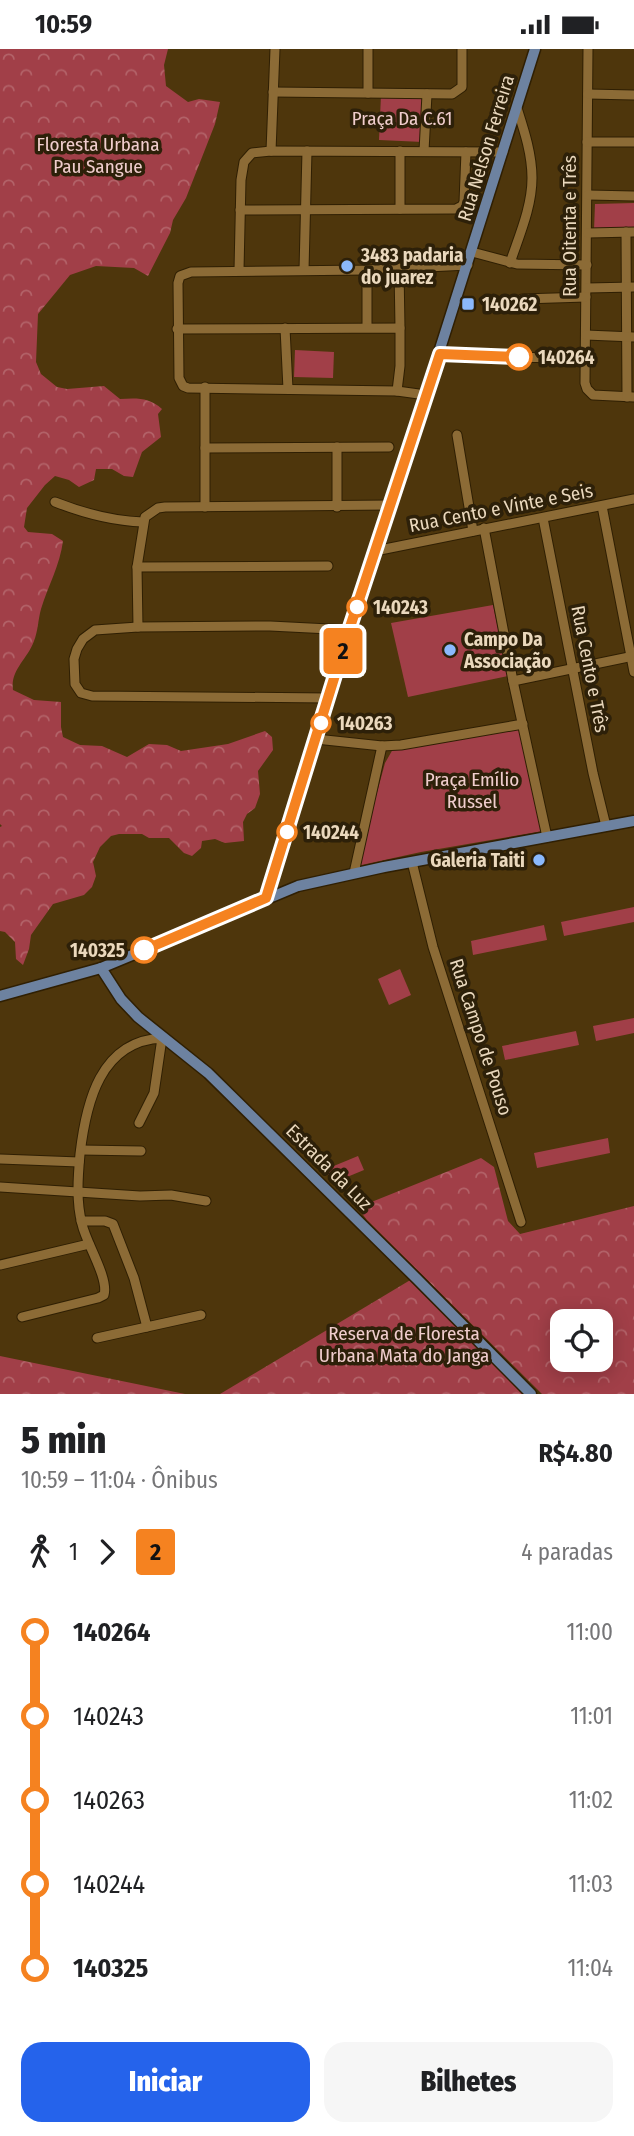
<!DOCTYPE html>
<html lang="pt">
<meta charset="utf-8">
<style>
body{margin:0;font-family:"Fira Sans Condensed",sans-serif;background:#f6f6f6;color:#202124;height:100vh;display:flex;flex-direction:column;font-size:26px;white-space:nowrap}
*{box-sizing:border-box;margin:0}
p{font-size:23px;color:#757577}
.icon{flex:none;width:38px;height:38px;fill:none;stroke:currentColor;stroke-width:2;stroke-linecap:round;stroke-linejoin:round}
.map{position:relative;height:1345px;overflow:hidden}
.side{display:flex;flex-direction:column;background:#fff;flex:1}
.side>*{flex:none}
.badge{padding:0 14px;border-radius:5px;font-size:24px;line-height:46px}
.fabs{position:absolute;left:550px;top:1260px;display:grid;gap:14px}
.fabs a{display:grid;place-items:center;width:63px;height:63px;border-radius:14px;background:#fff;box-shadow:0 4px 18px #0003;font-size:35px}
.map>.badge{position:absolute;translate:-50% -50%;box-shadow:0 0 0 4px #fff}
.legs{display:flex;align-items:center;gap:10px;height:77px;padding:0 21px;font-size:23px}
.legs p{margin-inline-start:auto}
.headline{display:flex;align-items:center;justify-content:space-between;height:119px;padding:0 21px}
h1{font-size:38px;font-weight:800;line-height:52px}
.button{display:flex;gap:14px;margin-top:auto;padding:14px 21px}
.button a{flex:1;height:80px;border-radius:21px;background:#2563eb;color:#fff;font-size:28px;font-weight:800;line-height:80px;text-align:center}
.button a+a{background:#f6f6f6;color:#202124}
ul{padding:0 21px;list-style:none}
li{display:flex;align-items:center;gap:24px;height:84px;font-size:26px}
li i{display:grid;place-items:center;width:10px;height:100%;margin:0 9px;background:currentColor}
li i::after{content:'';width:18px;height:18px;margin:-9px;border:5px solid;border-radius:50%;background:#fff}
li p{margin-inline-start:auto}
li:first-child i{background:linear-gradient(#0000 50%,currentColor 0)}
li:last-child i{background:linear-gradient(currentColor 50%,#0000 0)}
.status{display:flex;justify-content:space-between;align-items:center;height:49px;padding:0 35px;background:#fff;direction:ltr}
.status svg{height:19px;fill:currentColor}
.map>svg:first-child{display:block}
.green{fill:#a13f48}
.forest{fill:url(#forest-crowns);fill-rule:evenodd}
.lines{fill:none;stroke-linecap:round;stroke-linejoin:round}
.minor-casing{stroke:#2f1f03;stroke-width:11}
.major-casing{stroke:#2f1f03;stroke-width:13}
.minor{stroke:#8c6b36;stroke-width:9}
.major{stroke:#6d82a0;stroke-width:10}
.line-1-casing{stroke:#fff;stroke-width:16}
.line-1{stroke:#f58220;stroke-width:10}
.poi-dot{fill:#8bb9fc;stroke:#2d2009;stroke-width:2.5}
.stop-1-dot{fill:#fff;stroke:#f58220;stroke-width:3.5}
.labels{text-anchor:middle;dominant-baseline:central;stroke-width:7;stroke-linejoin:round;paint-order:stroke}
.park-label{font-size:19px;fill:#f0cdcd;stroke:#2d2009}
.street-label{font-size:19px;fill:#ead8bd;stroke:#2d2009}
.poi-label{font-size:19px;font-weight:bold;fill:#ead8bd;stroke:#2d2009;text-anchor:start}
.stop-label{font-size:19px;font-weight:bold;fill:#ead8bd;stroke:#2d2009;text-anchor:start}
</style>
<div class="status"><b>10:59</b><svg viewBox="0 0 49 12"><path d="M0 12V9h3v3zM5 12V6h3v6zM10 12V3h3v9zM15 12V0h3v12zM26 1h20v11H26zM47 4h2v5h-2z"/></svg></div>
<div class="map">
<svg width="634" height="1345" viewBox="0 0 634 1345">
<defs>
<pattern id="forest-crowns" width="20" height="18" patternUnits="userSpaceOnUse" patternTransform="scale(1.75)"><rect width="20" height="18" fill="#a13f48"/><path d="M2 6a3 3 0 1 1 6 0M12 15a3 3 0 1 1 6 0" fill="none" stroke="#b36369"/></pattern>
</defs>
<rect width="100%" height="100%" fill="#4e360c"/>
<g class="green">
<polygon points="381,46 426,46 423,93 379,91"/>
<polygon points="634,154 634,180 594,181 595,155"/>
<polygon points="295,301 334,303 333,329 294,328"/>
<polygon points="493,556 508,627 408,648 391,574"/>
<polygon points="520,678 543,782 421,803 357,817 385,714 393,700"/>
<polygon points="634,858 634,873 564,887 561,873"/>
<polygon points="544,876 547,891 473,906 471,892"/>
<polygon points="400,920 411,946 389,956 378,930"/>
<polygon points="634,969 634,984 596,992 593,977"/>
<polygon points="576,982 579,996 505,1011 502,997"/>
<polygon points="608,1089 610,1104 537,1119 534,1104"/>
<polygon points="358,1107 364,1121 335,1133 324,1121"/>
</g>
<g class="forest">
<path d="M0,0H168L164,16L166,37L188,53L199,50L220,53L215,75L186,149L173,171L170,184L148,227L134,219L96,217L70,226L38,265L36,313L41,325L57,338L67,340L104,337L120,350C136,349 149,348 162,360L158,365L161,388L142,403L133,428L124,427L112,420H96L94,431L79,438L69,431L55,427L45,436L27,459L24,478L28,483L52,485L63,492C60,516 48,537 41,560C38,571 38,582 34,592C27,611 10,621 13,641L34,651L61,653V678L63,688L80,696L102,697L127,708L149,695L167,696L181,702L228,695L265,682L272,688L273,701L258,722L260,745L255,759L247,765L243,773L244,792L225,794L215,790L202,792L201,799L192,807L184,804L169,789H149L142,785H119L111,787L100,798L93,813L96,827L92,838L84,846L53,855L31,886L29,900L23,916L16,910L15,893L5,883L0,882V778L2,777L0,775Z"/>
<path d="M481,1109L494,1118L508,1172L520,1185L634,1157V1345H542L367,1171L360,1162L364,1156ZM562,1272H600V1311H562Z"/>
<polygon points="412,1230 526,1345 220,1345"/>
<polygon points="0,1307 185,1345 0,1345"/>
</g>
<g class="lines">
<defs>
<g id="minor">
<polyline points="588,0 585,334 587,340 593,346 634,348"/>
<polyline points="273,43 452,45 462,38 462,0"/>
<polyline points="368,44 368,0"/>
<polyline points="588,45 634,46"/>
<polyline points="587,93 634,93"/>
<polyline points="271,102 275,0"/>
<polyline points="424,102 427,45"/>
<polyline points="588,146 634,147"/>
<polyline points="400,160 400,102"/>
<polyline points="240,161 456,160 462,157 464,153 466,103"/>
<polyline points="626,183 627,348"/>
<polyline points="588,184 634,183"/>
<polyline points="472,203 517,215 587,216"/>
<path d="M510,214C519,187 532,158 532,129C532,105 524,81 517,59"/>
<polyline points="399,219 400,279"/>
<polyline points="239,221 241,131 244,113 252,104 271,102 503,103"/>
<polyline points="304,221 307,102"/>
<polyline points="587,239 634,238"/>
<polyline points="522,250 586,248"/>
<polyline points="367,278 367,221"/>
<polyline points="285,279 288,340"/>
<polyline points="177,280 400,279 400,317 397,342"/>
<polyline points="586,286 634,288"/>
<polyline points="440,305 496,308 586,309"/>
<polyline points="426,346 397,342 188,339 183,337 179,329 178,234 180,227 191,223 367,221 468,216"/>
<polyline points="457,386 473,482"/>
<polyline points="205,399 389,398"/>
<path d="M55,453C83,464 113,472 143,473"/>
<polyline points="602,457 634,623"/>
<polyline points="205,458 205,338"/>
<polyline points="337,458 337,398"/>
<polyline points="543,469 593,724 606,777"/>
<polyline points="484,479 513,632 547,788"/>
<polyline points="375,502 634,450"/>
<polyline points="137,518 328,517"/>
<polyline points="138,578 137,518 145,468 158,459 165,458 390,456"/>
<polyline points="513,632 634,607"/>
<polyline points="329,649 92,647 81,644 75,635 74,610 77,600 83,590 95,581 138,578 270,577 349,581"/>
<polyline points="316,690 382,697 401,696 523,675"/>
<polyline points="412,813 433,898 521,1173"/>
<polyline points="354,824 382,697"/>
<polyline points="81,1101 141,1102"/>
<polyline points="0,1110 79,1113"/>
<polyline points="0,1138 140,1147 171,1146 206,1152"/>
<polyline points="81,1172 105,1172 113,1175 134,1229 147,1278"/>
<polyline points="0,1216 89,1195"/>
<path d="M22,1268L98,1249L104,1246C109,1229 86,1194 82,1175C76,1153 78,1127 80,1105C86,1054 100,992 162,989L154,1044L139,1074"/>
<polyline points="97,1289 201,1266"/>
</g>
<g id="major">
<polyline points="266,849 535,0"/>
<polyline points="101,919 121,950 138,968 208,1024 417,1230 531,1345"/>
<polyline points="0,947 101,919 298,837 384,818 634,772"/>
</g>
</defs>
<use href="#minor" class="minor-casing"/>
<use href="#major" class="major-casing"/>
<use href="#minor" class="minor"/>
<use href="#major" class="major"/>
</g>
<g class="lines">
<defs>
<polyline id="line-1" points="144,901 266,849 349,581 440,305 519,308"/>
</defs>
<use href="#line-1" class="line-1-casing"/>
<use href="#line-1" class="line-1"/>
</g>
<g class="poi-dot">
<circle cx="347" cy="217" r="7"/>
<rect x="461" y="248" width="14" height="14" rx="3.5"/>
<circle cx="450" cy="601" r="7"/>
<circle cx="539" cy="811" r="7"/>
</g>
<g class="stop-1-dot">
<circle cx="519" cy="308" r="12"/>
<circle cx="357" cy="558" r="9"/>
<circle cx="321" cy="674" r="9"/>
<circle cx="287" cy="783" r="9"/>
<circle cx="144" cy="901" r="12"/>
</g>
<g class="labels">
<g class="park-label">
<text x="402" y="69">Praça Da C.61</text>
<text x="98" y="95">Floresta Urbana<tspan x="98" dy="22">Pau Sangue</tspan></text>
<text x="472" y="730">Praça Emílio<tspan x="472" dy="22">Russel</tspan></text>
<text x="404" y="1284">Reserva de Floresta<tspan x="404" dy="22">Urbana Mata do Janga</tspan></text>
</g>
<g class="street-label">
<text transform="translate(486 99) rotate(-73)">Rua Nelson Ferreira</text>
<text transform="translate(569 177) rotate(-90)">Rua Oitenta e Três</text>
<text transform="translate(501 459) rotate(-11)">Rua Cento e Vinte e Seis</text>
<text transform="translate(590 620) rotate(79)">Rua Cento e Três</text>
<text transform="translate(481 988) rotate(72)">Rua Campo de Pouso</text>
<text transform="translate(329 1118) rotate(45)">Estrada da Luz</text>
</g>
<g class="poi-label">
<text x="361" y="206">3483 padaria<tspan x="361" dy="22">do juarez</tspan></text>
<text x="482" y="255">140262</text>
<text x="464" y="590">Campo Da<tspan x="464" dy="22">Associação</tspan></text>
<text x="525" y="811" text-anchor="end">Galeria Taiti</text>
</g>
<g class="stop-label">
<text x="538" y="308">140264</text>
<text x="373" y="558">140243</text>
<text x="337" y="674">140263</text>
<text x="303" y="783">140244</text>
<text x="125" y="901" text-anchor="end">140325</text>
</g>
</g>
</svg>
<div class="fabs">
<a><svg class="icon" aria-label="locate" viewBox="0 0 24 24"><circle cx="12" cy="12" r="6"/><path d="M12 2v4M12 18v4M2 12h4M18 12h4"/></svg></a>
</div>
<b class="badge" style="left:343px;top:602px;background:#f58220;color:#111">2</b>
</div>
<section class="side">
<div class="headline"><div><h1>5 min</h1><p>10:59 – 11:04 · Ônibus</p></div><b>R$4.80</b></div>
<div class="legs"><svg class="icon" aria-label="walk" viewBox="0 0 24 24"><circle cx="13" cy="4" r="2"/><path d="M13 8l-2 6 4 7M11 14l-3 7M7 12l3-4h3l4 4"/></svg>1<svg class="icon" aria-label="forward" viewBox="0 0 24 24"><path d="M9 5l7 7-7 7"/></svg><b class="badge" style="background:#f58220;color:#111">2</b><p>4 paradas</p></div>
<ul>
<li><i style="color:#f58220"></i><b>140264</b><p>11:00</p></li>
<li><i style="color:#f58220"></i><span>140243</span><p>11:01</p></li>
<li><i style="color:#f58220"></i><span>140263</span><p>11:02</p></li>
<li><i style="color:#f58220"></i><span>140244</span><p>11:03</p></li>
<li><i style="color:#f58220"></i><b>140325</b><p>11:04</p></li>
</ul>
<div class="button"><a>Iniciar</a><a>Bilhetes</a></div>
</section>
